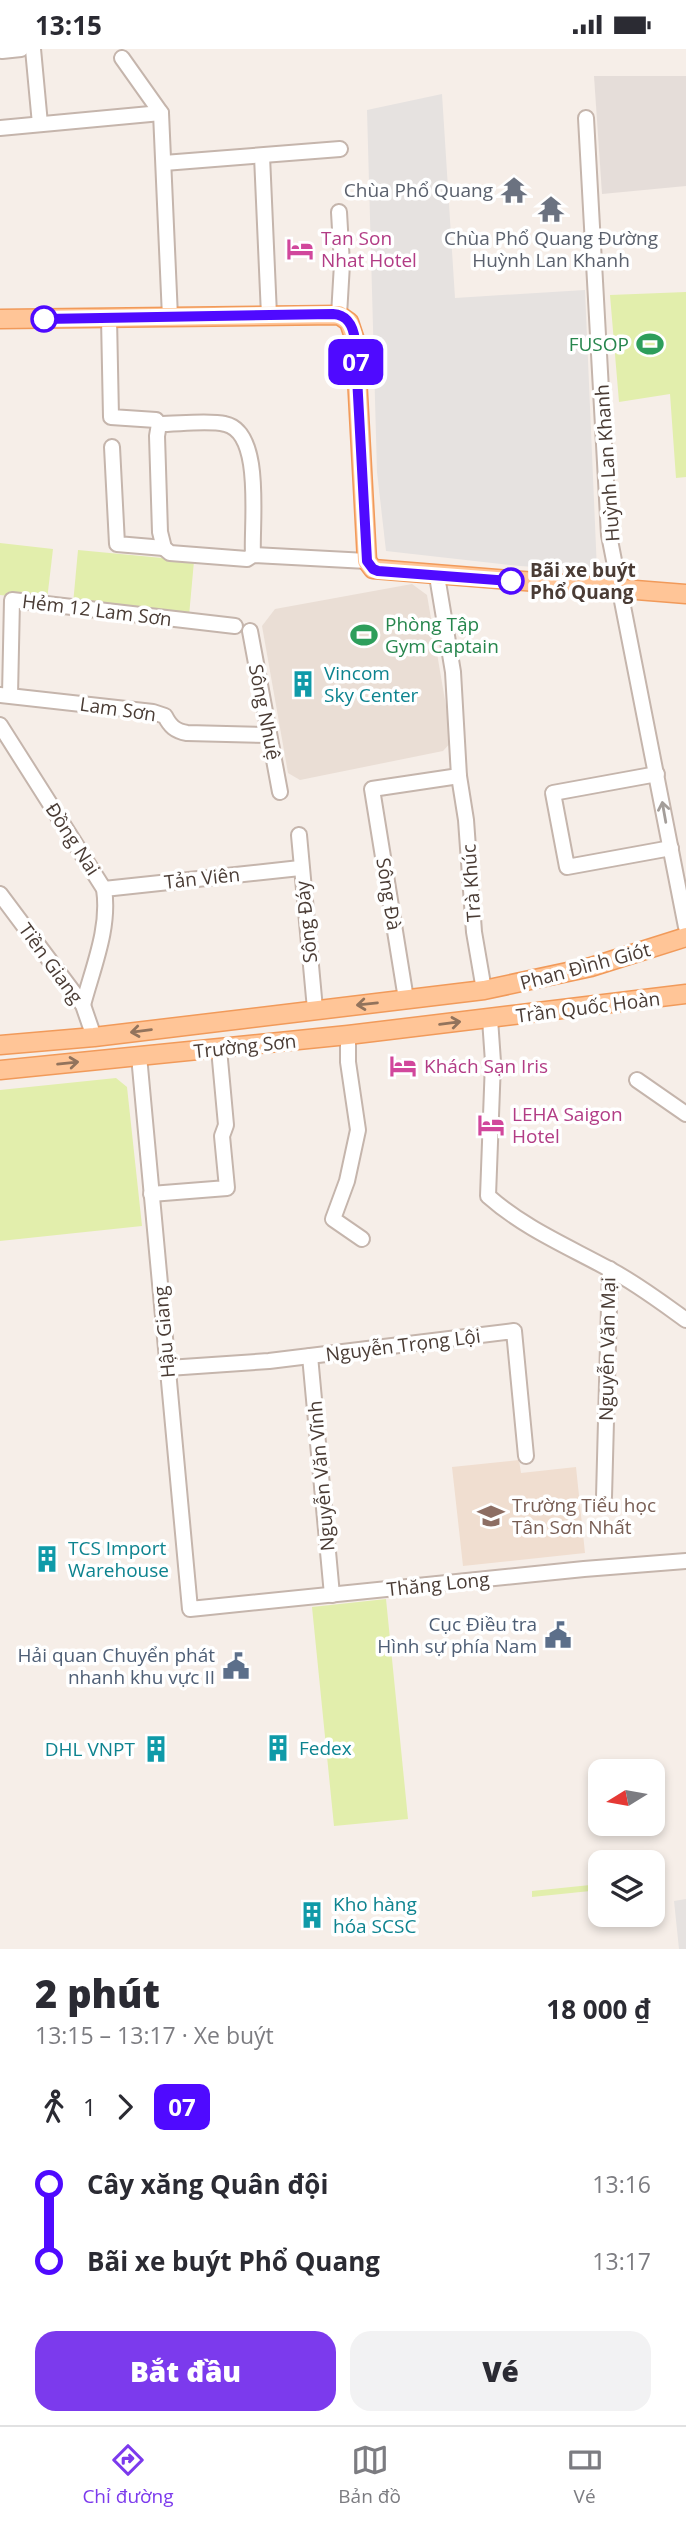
<!DOCTYPE html>
<html lang="vi">
<meta charset="utf-8">
<style>
body{margin:0;font-family:"Open Sans",sans-serif;background:#f2f2f3;color:#2b2b33;height:100vh;display:flex;flex-direction:column;font-size:26px;white-space:nowrap}
*{box-sizing:border-box;margin:0}
p{font-size:23px;color:#7c7c81}
.icon{flex:none;width:38px;height:38px;fill:none;stroke:currentColor;stroke-width:2;stroke-linecap:round;stroke-linejoin:round}
.map{position:relative;height:1900px;overflow:hidden}
.sheet{display:flex;flex-direction:column;background:#fff;flex:1}
.sheet>*{flex:none}
.badge{padding:0 14px;border-radius:10px;font-size:24px;line-height:46px}
.needle{width:46px;rotate:259deg}
.tools{position:absolute;left:588px;top:1710px;display:grid;gap:14px}
.tools a{display:grid;place-items:center;width:77px;height:77px;border-radius:14px;background:#fff;box-shadow:0 4px 10px #0003;font-size:35px}
.map>.badge{position:absolute;translate:-50% -50%;box-shadow:0 0 0 4px #fff}
.legs{display:flex;align-items:center;gap:10px;height:77px;padding:0 35px;font-size:23px}
.legs p{margin-inline-start:auto}
.headline{display:flex;align-items:center;justify-content:space-between;height:119px;padding:0 35px}
h1{font-size:38px;font-weight:800;line-height:52px}
.primary-button{display:flex;gap:14px;margin-top:auto;padding:14px 35px}
.primary-button a{flex:1;height:80px;border-radius:21px;background:#7c3aed;color:#fff;font-size:28px;font-weight:800;line-height:80px;text-align:center}
.primary-button a+a{background:#f2f2f3;color:#2b2b33}
ul{padding:0 35px;list-style:none}
li{display:flex;align-items:center;gap:24px;height:77px;font-size:26px}
li i{display:grid;place-items:center;width:10px;height:100%;margin:0 9px;background:currentColor}
li i::after{content:'';width:18px;height:18px;margin:-9px;border:5px solid;border-radius:50%;background:#fff}
li p{margin-inline-start:auto}
li:first-child i{background:linear-gradient(#0000 50%,currentColor 0)}
li:last-child i{background:linear-gradient(currentColor 50%,#0000 0)}
.status{display:flex;justify-content:space-between;align-items:center;height:49px;padding:0 35px;background:#fff;direction:ltr}
.status svg{height:19px;fill:currentColor}
.tab-bar{display:flex;justify-content:space-around;align-items:center;height:98px;border-top:2px solid #e1e1e2;background:#fff;font-size:19px;color:#7c7c81}
.tab-bar a{display:grid;justify-items:center;gap:4px}
.tab-bar .current{color:#7c3aed}
.map>svg:first-child{display:block}
.residential{fill:#eaded5}
.industrial{fill:#e5ddd9}
.education{fill:#f0ded0}
.green{fill:#e2eeac}
.parking{fill:#e6e2e0}
.lines{fill:none;stroke-linecap:round;stroke-linejoin:round}
.minor-casing{stroke:#c5b5ac;stroke-width:18}
.major-casing{stroke:#f19a5a;stroke-width:21}
.minor{stroke:#fff;stroke-width:14}
.major{stroke:#ffc597;stroke-width:18}
.oneway{stroke:#a49e9a}
.oneway2{stroke:#92735c}
.line-1-casing{stroke:#fff;stroke-width:16}
.line-1{stroke:#4f0aff;stroke-width:10}
.stop-1-dot{fill:#fff;stroke:#4f0aff;stroke-width:3.5}
.labels{text-anchor:middle;dominant-baseline:central;stroke-width:7;stroke-linejoin:round;paint-order:stroke}
.worship-label{font-size:19px;fill:#5b616d;stroke:#fff;text-anchor:end}
.hotel-label{font-size:19px;fill:#b23c85;stroke:#fff;text-anchor:start}
.leisure-label{font-size:19px;fill:#27864d;stroke:#fff;text-anchor:end}
.street-label{font-size:19px;fill:#4a3c35;stroke:#fff}
.stop-label{font-size:19px;font-weight:bold;fill:#4a3c35;stroke:#fff;text-anchor:start}
.culture-label{font-size:19px;fill:#0d838f;stroke:#fff;text-anchor:start}
.education-label{font-size:19px;fill:#785e54;stroke:#fff;text-anchor:start}
.service-label{font-size:19px;fill:#4e5e75;stroke:#fff;text-anchor:end}
</style>
<div class="status"><b>13:15</b><svg viewBox="0 0 49 12"><path d="M0 12V9h3v3zM5 12V6h3v6zM10 12V3h3v9zM15 12V0h3v12zM26 1h20v11H26zM47 4h2v5h-2z"/></svg></div>
<div class="map">
<svg width="686" height="1900" viewBox="0 0 686 1900">
<rect width="100%" height="100%" fill="#f6eee8"/>
<polygon class="residential" points="412,535 427,546 452,692 443,702 300,731 288,724 262,577 275,560"/>
<polygon class="industrial" points="594,27 686,27 686,137 602,145"/>
<polygon class="education" points="519,1411 521,1424 576,1418 585,1504 463,1517 452,1418"/>
<g class="green">
<polygon points="686,243 686,428 676,429 670,345 619,353 610,246"/>
<polygon points="0,494 53,500 47,551 0,546"/>
<polygon points="78,501 194,512 189,567 73,555"/>
<polygon points="116,1029 127,1038 142,1177 0,1192 0,1041"/>
<polygon points="386,1550 408,1770 334,1777 312,1558"/>
<polygon points="600,1835 600,1841 532,1848 532,1842"/>
</g>
<g class="parking">
<polygon points="442,45 455,249 585,241 597,522 520,517 386,502 377,423 367,61"/>
<polygon points="686,1850 686,1900 679,1900 674,1852"/>
</g>
<g class="lines">
<defs>
<g id="minor">
<polyline points="33,0 40,75"/>
<polyline points="2,2 21,0"/>
<polyline points="122,9 161,64 170,268"/>
<polyline points="586,69 609,486 686,878"/>
<polyline points="0,79 161,64"/>
<polyline points="262,107 269,266"/>
<polyline points="164,114 340,100"/>
<polyline points="339,266 342,215 339,163"/>
<path d="M109,269L111,368L156,371L159,375C178,375 209,371 225,375C264,383 251,476 253,506"/>
<polyline points="159,375 157,387 160,483 164,499 170,504 247,510 253,506 367,512"/>
<polyline points="112,398 117,495 164,499"/>
<polyline points="250,582 280,743"/>
<path d="M0,646L153,663L165,667C170,677 175,682 187,684L269,686"/>
<polyline points="10,646 12,551 235,577"/>
<path d="M0,676L104,840C110,879 93,918 83,956"/>
<polyline points="657,725 553,744 567,818 671,799"/>
<polyline points="459,727 466,771 474,883 484,941"/>
<polyline points="299,786 315,960"/>
<polyline points="104,840 300,819"/>
<polyline points="0,845 83,956 94,988"/>
<polyline points="406,950 372,740 459,727 453,623 437,527"/>
<path d="M490,970L493,1013L488,1147C524,1179 567,1197 609,1220C636,1234 661,1253 686,1271"/>
<polyline points="348,986 348,1013 358,1081 347,1132 333,1170 362,1190"/>
<polyline points="139,1007 190,1560 584,1520 686,1512"/>
<polyline points="637,1031 686,1065"/>
<polyline points="151,1145 227,1139 222,1087 226,1076 219,1000"/>
<polyline points="310,1307 332,1546"/>
<polyline points="168,1319 269,1312 514,1282 526,1407"/>
<polyline points="604,1448 610,1220"/>
</g>
<g id="major">
<polyline points="0,270 339,266 349,273 355,291 367,512 373,520 686,545"/>
<polyline points="0,996 94,988 484,941 591,918 686,888"/>
<polyline points="0,1021 348,986 686,945"/>
</g>
</defs>
<use href="#minor" class="minor-casing"/>
<use href="#major" class="major-casing"/>
<use href="#minor" class="minor"/>
<use href="#major" class="major"/>
</g>
<defs><path id="oneway-shaft" d="M-6 0H5M1.5-3L5.5 0L1.5 3" fill="none" stroke-width="1.6" stroke-linecap="round" stroke-linejoin="round" transform="scale(1.75)"/></defs>
<use class="oneway" href="#oneway-shaft" transform="translate(664 763) rotate(-100)"/>
<g class="oneway2">
<use href="#oneway-shaft" transform="translate(367 955) rotate(174)"/>
<use href="#oneway-shaft" transform="translate(450 974) rotate(-7)"/>
<use href="#oneway-shaft" transform="translate(141 982) rotate(173)"/>
<use href="#oneway-shaft" transform="translate(68 1014) rotate(-6)"/>
</g>
<g class="lines">
<defs>
<path id="line-1" d="M44,270L333,265C348,266 353,277 355,291L367,512L373,520L378,522L511,532"/>
</defs>
<use href="#line-1" class="line-1-casing"/>
<use href="#line-1" class="line-1"/>
</g>
<defs>
<symbol id="temple-bare" viewBox="-9 -9 18 18"><path d="M0-6L5-2H3V0L6.5 2.5H4V6H1.5V3h-3V6H-4V2.5H-6.5L-3 0V-2H-5Z" fill="#6b7280" stroke="#fff" stroke-width="2.5" paint-order="stroke"/></symbol>
<symbol id="hotel-bare" viewBox="-9 -9 18 18"><path d="M-6-4.5h1.5V1H6V5H4.5V3h-9V5H-6ZM-4 0a1.8 1.8 0 1 1 3.6 0ZM.5 0V-2.5h3Q6-2.5 6 0Z" fill="#d1479c" stroke="#fff" stroke-width="2.5" paint-order="stroke"/></symbol>
<symbol id="stadium-bare" viewBox="-9 -9 18 18"><path d="M0-5a6.5 5 0 1 0 0 10a6.5 5 0 1 0 0-10ZM-3.5-1.8h7v3.6h-7Z" fill="#2e9e5b" stroke="#fff" stroke-width="2.5" paint-order="stroke"/></symbol>
<symbol id="building-bare" viewBox="-9 -9 18 18"><path d="M-4-6H4V6H1V3H-1V6H-4ZM-2.5-4.3h1.7v1.8h-1.7ZM.8-4.3h1.7v1.8H.8ZM-2.5-1h1.7V.8h-1.7ZM.8-1h1.7V.8H.8Z" fill="#0f9aa8" stroke="#fff" stroke-width="2.5" paint-order="stroke"/></symbol>
<symbol id="school-bare" viewBox="-9 -9 18 18"><path d="M0-5L7-2L0 1L-7-2ZM-4 1L0 2.5L4 1V4Q0 6-4 4Z" fill="#8d6e63" stroke="#fff" stroke-width="2.5" paint-order="stroke"/></symbol>
<symbol id="civic-bare" viewBox="-9 -9 18 18"><path d="M-.6-6.5H3V-4.5H.6V-3L4-1V1h2V6H-6V1h2V-1L-.6-3ZM-1.2 2.5V6h2.4V2.5Z" fill="#5c6f8a" stroke="#fff" stroke-width="2.5" paint-order="stroke"/></symbol>
</defs>
<g fill-rule="evenodd">
<use href="#temple-bare" x="495" y="122" width="38" height="38"/>
<use href="#temple-bare" x="532" y="141" width="38" height="38"/>
<use href="#hotel-bare" x="281" y="181" width="38" height="38"/>
<use href="#stadium-bare" x="631" y="276" width="38" height="38"/>
<use href="#stadium-bare" x="345" y="567" width="38" height="38"/>
<use href="#building-bare" x="284" y="616" width="38" height="38"/>
<use href="#hotel-bare" x="384" y="998" width="38" height="38"/>
<use href="#hotel-bare" x="472" y="1057" width="38" height="38"/>
<use href="#school-bare" x="472" y="1448" width="38" height="38"/>
<use href="#building-bare" x="28" y="1491" width="38" height="38"/>
<use href="#civic-bare" x="539" y="1567" width="38" height="38"/>
<use href="#civic-bare" x="217" y="1598" width="38" height="38"/>
<use href="#building-bare" x="259" y="1680" width="38" height="38"/>
<use href="#building-bare" x="137" y="1681" width="38" height="38"/>
<use href="#building-bare" x="293" y="1847" width="38" height="38"/>
</g>
<g class="stop-1-dot">
<circle cx="44" cy="270" r="12"/>
<circle cx="511" cy="532" r="12"/>
</g>
<g class="labels">
<g class="worship-label">
<text x="493" y="141">Chùa Phổ Quang</text>
<text x="551" y="189" text-anchor="middle">Chùa Phổ Quang Đường<tspan x="551" dy="22">Huỳnh Lan Khanh</tspan></text>
</g>
<g class="hotel-label">
<text x="321" y="189">Tan Son<tspan x="321" dy="22">Nhat Hotel</tspan></text>
<text x="424" y="1017">Khách Sạn Iris</text>
<text x="512" y="1065">LEHA Saigon<tspan x="512" dy="22">Hotel</tspan></text>
</g>
<g class="leisure-label">
<text x="629" y="295">FUSOP</text>
<text x="385" y="575" text-anchor="start">Phòng Tập<tspan x="385" dy="22">Gym Captain</tspan></text>
</g>
<g class="street-label">
<text transform="translate(607 414) rotate(-94)">Huỳnh Lan Khanh</text>
<text transform="translate(97 561) rotate(7)">Hẻm 12 Lam Sơn</text>
<text transform="translate(118 660) rotate(8)">Lam Sơn</text>
<text transform="translate(265 663) rotate(79)">Sông Nhuệ</text>
<text transform="translate(73 790) rotate(57)">Đồng Nai</text>
<text transform="translate(202 829) rotate(-6)">Tản Viên</text>
<text transform="translate(471 834) rotate(-94)">Trà Khúc</text>
<text transform="translate(389 845) rotate(81)">Sông Đà</text>
<text transform="translate(306 873) rotate(-96)">Sông Đáy</text>
<text transform="translate(51 914) rotate(54)">Tiền Giang</text>
<text transform="translate(585 917) rotate(-15)">Phan Đình Giót</text>
<text transform="translate(588 958) rotate(-7)">Trần Quốc Hoàn</text>
<text transform="translate(245 997) rotate(-6)">Trường Sơn</text>
<text transform="translate(164 1283) rotate(-95)">Hậu Giang</text>
<text transform="translate(403 1296) rotate(-7)">Nguyễn Trọng Lội</text>
<text transform="translate(607 1300) rotate(-89)">Nguyễn Văn Mại</text>
<text transform="translate(321 1427) rotate(-95)">Nguyễn Văn Vĩnh</text>
<text transform="translate(438 1535) rotate(-6)">Thăng Long</text>
</g>
<g class="stop-label">
<text x="530" y="521">Bãi xe buýt<tspan x="530" dy="22">Phổ Quang</tspan></text>
</g>
<g class="culture-label">
<text x="324" y="624">Vincom<tspan x="324" dy="22">Sky Center</tspan></text>
<text x="68" y="1499">TCS Import<tspan x="68" dy="22">Warehouse</tspan></text>
<text x="299" y="1699">Fedex</text>
<text x="135" y="1700" text-anchor="end">DHL VNPT</text>
<text x="333" y="1855">Kho hàng<tspan x="333" dy="22">hóa SCSC</tspan></text>
</g>
<g class="education-label">
<text x="512" y="1456">Trường Tiểu học<tspan x="512" dy="22">Tân Sơn Nhất</tspan></text>
</g>
<g class="service-label">
<text x="537" y="1575">Cục Điều tra<tspan x="537" dy="22">Hình sự phía Nam</tspan></text>
<text x="215" y="1606">Hải quan Chuyển phát<tspan x="215" dy="22">nhanh khu vực II</tspan></text>
</g>
</g>
</svg>
<div class="tools">
<a><svg class="needle" viewBox="-14 -14 28 28"><path d="M0-13l5 13h-10z" fill="#e53935"/><path d="M0 13l5-13h-10z" fill="#7c7c81"/></svg></a>
<a><svg class="icon" aria-label="layers" viewBox="0 0 24 24"><path d="M12 4l9 5-9 5-9-5zM3 14l9 5 9-5"/></svg></a>
</div>
<b class="badge" style="left:356px;top:313px;background:#4f0aff;color:#fff">07</b>
</div>
<section class="sheet">
<div class="headline"><div><h1>2 phút</h1><p>13:15 – 13:17 · Xe buýt</p></div><b>18 000 ₫</b></div>
<div class="legs"><svg class="icon" aria-label="walk" viewBox="0 0 24 24"><circle cx="13" cy="4" r="2"/><path d="M13 8l-2 6 4 7M11 14l-3 7M7 12l3-4h3l4 4"/></svg>1<svg class="icon" aria-label="forward" viewBox="0 0 24 24"><path d="M9 5l7 7-7 7"/></svg><b class="badge" style="background:#4f0aff;color:#fff">07</b></div>
<ul>
<li><i style="color:#4f0aff"></i><b>Cây xăng Quân đội</b><p>13:16</p></li>
<li><i style="color:#4f0aff"></i><b>Bãi xe buýt Phổ Quang</b><p>13:17</p></li>
</ul>
<div class="primary-button"><a>Bắt đầu</a><a>Vé</a></div>
</section>
<nav class="tab-bar">
<a class="current"><svg class="icon" aria-label="directions" viewBox="0 0 24 24"><path d="M12 3l9 9-9 9-9-9zM9 14v-3h6M13 9l2 2-2 2"/></svg>Chỉ đường</a>
<a><svg class="icon" aria-label="map" viewBox="0 0 24 24"><path d="M3 6l6-2 6 2 6-2v14l-6 2-6-2-6 2zM9 4v14M15 6v14"/></svg>Bản đồ</a>
<a><svg class="icon" aria-label="tickets" viewBox="0 0 24 24"><path d="M3 7h18v10H3zM15 7v10"/></svg>Vé</a>
</nav>
